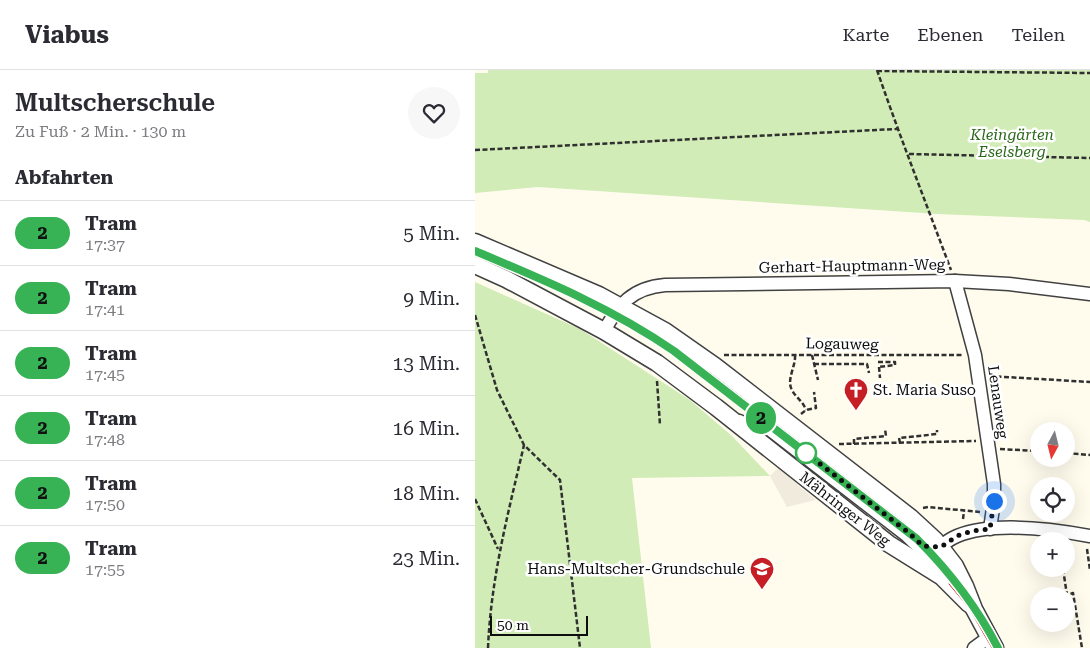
<!DOCTYPE html>
<html lang="de">
<meta charset="utf-8">
<style>
body{margin:0;font-family:"Roboto Serif",serif;background:#f7f7f7;color:#2b2b33;height:100vh;display:flex;flex-direction:column;font-size:19px;white-space:nowrap}
*{box-sizing:border-box;margin:0}
p{font-size:16px;color:#7c7c81}
.icon{flex:none;width:28px;height:28px;fill:none;stroke:currentColor;stroke-width:2;stroke-linecap:round;stroke-linejoin:round}
.map{position:relative;flex:1;overflow:hidden}
.panel{display:flex;flex-direction:column;background:#fff;width:475px}
.panel>*{flex:none}
.badge{padding:0 10px;border-radius:16px;font-size:18px;line-height:32px}
.needle{width:32px;rotate:187deg}
.buttons{position:absolute;left:555px;top:352px;display:grid;gap:10px}
.buttons a{display:grid;place-items:center;width:45px;height:45px;border-radius:50%;background:#fff;box-shadow:0 5px 20px #0002;font-size:25px}
.scale{position:absolute;left:15px;bottom:12px;width:98px;box-sizing:border-box;padding-left:5px;border:2px solid #0e0e0e;border-top:0;font-size:14px;line-height:18px;white-space:nowrap;color:#0e0e0e;-webkit-text-stroke:4px #fff;paint-order:stroke}
.you{position:absolute;width:25px;height:25px;margin:-12px;border:4px solid #fff;border-radius:50%;background:#1a73e8;box-shadow:0 0 0 8px #1a73e833}
.map>.badge{position:absolute;translate:-50% -50%;box-shadow:0 0 0 2px #fff}
h2{padding:0 15px;font-size:19px;line-height:45px}
.round{display:grid;place-items:center;flex:none;width:52px;height:52px;border-radius:26px;background:#f7f7f7}
.overview{display:flex;align-items:center;justify-content:space-between;height:85px;padding:0 15px}
h1{font-size:24px;font-weight:600;line-height:38px}
ul{padding:0;list-style:none}
li{display:flex;align-items:center;gap:15px;height:65px;padding:0 15px;border-top:1px solid #e1e1e2}
li div{flex:1}
li b{display:block;font-size:19px}
li em{font-style:normal}
li .badge{min-width:55px;font-weight:700;text-align:center}
header{display:flex;align-items:center;gap:30px;box-sizing:border-box;height:70px;padding:0 25px;background:#fff;border-bottom:1px solid #e1e1e2}
header strong{font-size:24px}
nav{display:flex;gap:28px;margin-inline-start:auto;font-size:18px}
main{display:flex;flex:1;min-height:0}
.map>svg:first-child{display:block}
.green{fill:#d1ecb6}
.plaza{fill:#f0ebdd}
.lines{fill:none;stroke-linecap:round;stroke-linejoin:round}
.service-casing{stroke:#414141;stroke-width:9}
.minor-casing{stroke:#414141;stroke-width:15}
.tertiary-casing{stroke:#414141;stroke-width:19}
.path{stroke:#303030;stroke-width:2.5;stroke-dasharray:5 2.5;stroke-linecap:butt}
.service{stroke:#fff;stroke-width:6}
.minor{stroke:#fff;stroke-width:12}
.tertiary{stroke:#fff;stroke-width:16}
.tram{stroke:#c51e24;stroke-width:1}
.line-casing{stroke:#fff;stroke-width:11}
.line{stroke:#37b355;stroke-width:8}
.walk{stroke:#0e0e0e;stroke-width:5;stroke-dasharray:0 9}
.stop-dot{fill:#fff;stroke:#37b355;stroke-width:2.5}
.labels{text-anchor:middle;dominant-baseline:central;stroke-width:5;stroke-linejoin:round;paint-order:stroke}
.park-label{font-size:15px;font-style:italic;fill:#2a691a;stroke:#fff}
.street-label{font-size:15px;fill:#0e0e0e;stroke:#fff}
.poi-label{font-size:15px;fill:#0e0e0e;stroke:#fff;text-anchor:start}
</style>
<header>
<strong>Viabus</strong>
<nav><a>Karte</a><a>Ebenen</a><a>Teilen</a></nav>
</header>
<main>
<section class="panel">
<div class="overview"><div><h1>Multscherschule</h1><p>Zu Fuß · 2 Min. · 130 m</p></div><a class="round"><svg class="icon" aria-label="heart" viewBox="0 0 24 24"><path d="M12 20l-8-8c-3-5 5-10 8-4 3-6 11-1 8 4z"/></svg></a></div>
<h2>Abfahrten</h2>
<ul>
<li><span class="badge" style="background:#37b355;color:#111">2</span><div><b>Tram</b><p>17:37</p></div><em>5 Min.</em></li>
<li><span class="badge" style="background:#37b355;color:#111">2</span><div><b>Tram</b><p>17:41</p></div><em>9 Min.</em></li>
<li><span class="badge" style="background:#37b355;color:#111">2</span><div><b>Tram</b><p>17:45</p></div><em>13 Min.</em></li>
<li><span class="badge" style="background:#37b355;color:#111">2</span><div><b>Tram</b><p>17:48</p></div><em>16 Min.</em></li>
<li><span class="badge" style="background:#37b355;color:#111">2</span><div><b>Tram</b><p>17:50</p></div><em>18 Min.</em></li>
<li><span class="badge" style="background:#37b355;color:#111">2</span><div><b>Tram</b><p>17:55</p></div><em>23 Min.</em></li>
</ul>
</section>
<div class="map">
<svg width="615" height="578" viewBox="0 0 615 578">
<rect width="100%" height="100%" fill="#fffcee"/>
<g class="green">
<polygon points="13,0 615,0 615,152 609,150 462,144 63,117 0,123 0,3 13,3"/>
<polygon points="0,212 105,259 215,330 257,366 295,406 157,408 176,578 0,578"/>
</g>
<polygon class="plaza" points="304,397 325,417 341,430 312,437 295,406"/>
<g class="lines">
<defs>
<g id="service">
<polyline points="276,332 293,353 434,463 475,505"/>
<polyline points="265,348 289,359 430,468 453,490"/>
</g>
<g id="minor">
<polyline points="480,211 500,285 519,414 519,431 515,459"/>
<path d="M129,261C144,234 157,218 190,215L480,211L534,214L615,224"/>
<path d="M447,495C457,484 468,472 482,466C519,451 577,459 615,466"/>
<polyline points="499,578 514,567"/>
</g>
<g id="tertiary">
<polyline points="0,172 124,225 190,261 240,296 435,447 460,470 480,496 490,516 499,539 520,578"/>
<polyline points="0,195 31,209 129,261 182,293 241,337 414,474 467,507 494,534"/>
</g>
</defs>
<use href="#service" class="service-casing"/>
<use href="#minor" class="minor-casing"/>
<use href="#tertiary" class="tertiary-casing"/>
<g class="path">
<path d="M402,0C425,67 451,133 476,200"/>
<polyline points="402,1 615,3"/>
<polyline points="0,80 422,59"/>
<polyline points="434,84 615,88"/>
<polyline points="0,245 22,320 49,375 85,410 105,578"/>
<polyline points="249,285 488,285"/>
<path d="M320,285C321,296 311,310 317,320C321,328 328,331 331,340"/>
<polyline points="337,285 343,310"/>
<polyline points="403,292 420,292 420,295 404,297"/>
<polyline points="339,294 392,294 394,303"/>
<polyline points="404,297 405,308"/>
<polyline points="514,306 615,312"/>
<polyline points="182,311 185,355"/>
<polyline points="326,344 331,340 341,338 339,322"/>
<polyline points="425,373 424,368 462,364 462,360"/>
<polyline points="364,374 501,371"/>
<polyline points="379,374 379,369 411,366 410,359"/>
<polyline points="525,379 564,381"/>
<polyline points="591,383 615,385"/>
<polyline points="0,429 23,479"/>
<polyline points="448,438 453,437 505,442"/>
<polyline points="488,449 489,441"/>
<polyline points="612,479 615,500"/>
<polyline points="588,499 592,525 598,523 607,578"/>
<path d="M13,578C16,507 33,444 49,375"/>
</g>
<use href="#service" class="service"/>
<use href="#minor" class="minor"/>
<use href="#tertiary" class="tertiary"/>
<g class="tram">
<path d="M0,181C57,205 115,228 168,260C212,287 252,322 293,353"/>
<polyline points="474,514 494,538 517,578"/>
</g>
</g>
<g class="lines">
<defs>
<path id="line" d="M0,181C69,210 137,238 199,281L442,469C475,502 502,537 523,578"/>
</defs>
<use href="#line" class="line-casing"/>
<use href="#line" class="line"/>
<polyline class="walk" points="331,383 434,463 448,476 466,477 482,466 497,461 515,459 519,431"/>
</g>
<defs>
<symbol id="church-pin" viewBox="-11 -11 22 30"><path d="M0 17L-7.5 6A9.5 9.5 0 1 1 7.5 6Z" fill="#c51e24" stroke="#fff"/><path d="M-1.2-6h2.4v3.5h3.3v2.4h-3.3V6h-2.4V-.1h-3.3v-2.4h3.3Z" fill="#fff"/></symbol>
<symbol id="school-pin" viewBox="-11 -11 22 30"><path d="M0 17L-7.5 6A9.5 9.5 0 1 1 7.5 6Z" fill="#c51e24" stroke="#fff"/><path d="M0-5L7-2L0 1L-7-2ZM-4 1L0 2.5L4 1V4Q0 6-4 4Z" fill="#fff"/></symbol>
</defs>
<g fill-rule="evenodd">
<use href="#church-pin" x="367" y="306" width="28" height="38"/>
<use href="#school-pin" x="273" y="485" width="28" height="38"/>
</g>
<circle class="stop-dot" cx="331" cy="383" r="10"/>
<g class="labels">
<g class="park-label">
<text x="537" y="65">Kleingärten<tspan x="537" dy="17">Eselsberg</tspan></text>
</g>
<g class="street-label">
<text transform="translate(377 196) rotate(-1)">Gerhart-Hauptmann-Weg</text>
<text transform="translate(367 274) rotate(1)">Logauweg</text>
<text transform="translate(523 332) rotate(82)">Lenauweg</text>
<text transform="translate(370 439) rotate(38)">Mähringer Weg</text>
</g>
<g class="poi-label">
<text x="398" y="320">St. Maria Suso</text>
<text x="270" y="499" text-anchor="end">Hans-Multscher-Grundschule</text>
</g>
</g>
</svg>
<div class="buttons">
<a><svg class="needle" viewBox="-14 -14 28 28"><path d="M0-13l5 13h-10z" fill="#e53935"/><path d="M0 13l5-13h-10z" fill="#7c7c81"/></svg></a>
<a><svg class="icon" aria-label="locate" viewBox="0 0 24 24"><circle cx="12" cy="12" r="6"/><path d="M12 2v4M12 18v4M2 12h4M18 12h4"/></svg></a>
<a>+</a>
<a>−</a>
</div>
<div class="scale">50 m</div>
<div class="you" style="left:519px;top:431px"></div>
<b class="badge" style="left:286px;top:348px;background:#37b355;color:#111">2</b>
</div>
</main>
